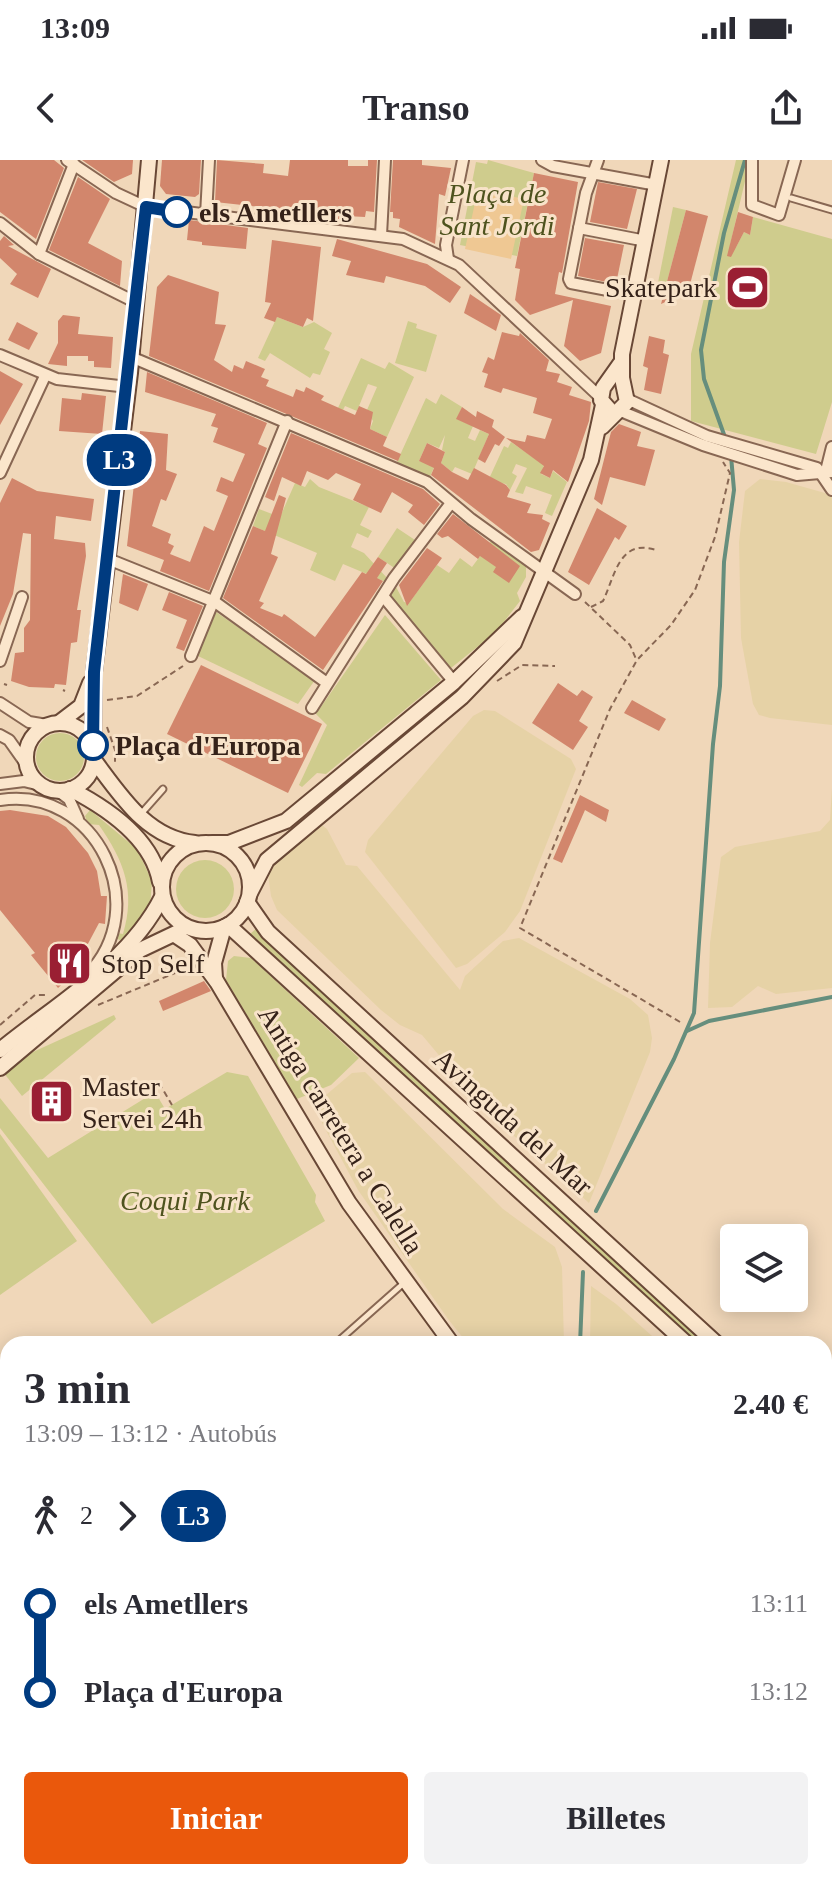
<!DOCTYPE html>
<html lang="es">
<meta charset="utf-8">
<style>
body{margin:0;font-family:"Times New Roman",serif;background:#f2f2f3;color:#2b2b33;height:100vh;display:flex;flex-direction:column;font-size:30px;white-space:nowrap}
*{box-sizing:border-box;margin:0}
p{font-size:26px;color:#7c7c81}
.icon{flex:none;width:44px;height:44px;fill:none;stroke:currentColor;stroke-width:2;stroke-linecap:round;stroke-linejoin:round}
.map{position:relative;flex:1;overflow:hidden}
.details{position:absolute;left:0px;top:1176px;width:832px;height:544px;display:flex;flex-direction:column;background:#fff;border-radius:24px 24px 0 0;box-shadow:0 4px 20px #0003}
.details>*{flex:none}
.badge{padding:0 16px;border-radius:26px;font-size:28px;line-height:52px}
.controls{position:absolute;left:720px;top:1064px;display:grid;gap:16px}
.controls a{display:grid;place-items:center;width:88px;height:88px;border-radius:8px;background:#fff;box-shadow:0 4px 20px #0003;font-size:40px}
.map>.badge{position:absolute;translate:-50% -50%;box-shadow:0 0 0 4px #fff}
.legs{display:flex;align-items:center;gap:12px;height:88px;padding:0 24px;font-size:26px}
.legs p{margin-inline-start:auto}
.headline{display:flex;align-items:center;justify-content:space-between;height:136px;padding:0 24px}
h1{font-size:44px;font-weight:600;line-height:60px}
.button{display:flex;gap:16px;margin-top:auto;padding:16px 24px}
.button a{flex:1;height:92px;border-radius:8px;background:#ea580c;color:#fff;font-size:32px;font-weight:600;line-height:92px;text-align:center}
.button a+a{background:#f2f2f3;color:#2b2b33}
ul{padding:0 24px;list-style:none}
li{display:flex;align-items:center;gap:28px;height:88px;font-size:30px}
li i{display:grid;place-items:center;width:12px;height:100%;margin:0 10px;background:currentColor}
li i::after{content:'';width:20px;height:20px;margin:-10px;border:6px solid;border-radius:50%;background:#fff}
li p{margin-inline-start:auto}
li:first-child i{background:linear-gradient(#0000 50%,currentColor 0)}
li:last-child i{background:linear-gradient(currentColor 50%,#0000 0)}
.status{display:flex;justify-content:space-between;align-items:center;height:56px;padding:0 40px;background:#fff;direction:ltr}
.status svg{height:22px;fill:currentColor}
header{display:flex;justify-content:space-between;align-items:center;height:104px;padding:0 24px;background:#fff;font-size:36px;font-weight:600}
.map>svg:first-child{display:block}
.farmland{fill:#e6d2a6}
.green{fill:#cfcc8d}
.sand{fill:#efc893}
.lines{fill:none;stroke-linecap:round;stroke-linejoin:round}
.stream{stroke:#668e7d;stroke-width:4}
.building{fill:#d2866c}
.lane-casing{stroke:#886753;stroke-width:9}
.street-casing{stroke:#886753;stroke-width:14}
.secondary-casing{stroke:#694836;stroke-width:18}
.path{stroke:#886753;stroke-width:2;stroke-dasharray:6 4;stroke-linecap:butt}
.lane{stroke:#fbe6cc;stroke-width:5}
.street{stroke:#fbe6cc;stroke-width:10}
.secondary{stroke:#fbe6cc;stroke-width:14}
.line-1-casing{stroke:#fff;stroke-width:18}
.line-1{stroke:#003b80;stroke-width:12}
.stop-1-dot{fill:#fff;stroke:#003b80;stroke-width:4}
.labels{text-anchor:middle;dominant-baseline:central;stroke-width:6;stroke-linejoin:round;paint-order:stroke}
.park-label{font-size:28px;font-style:italic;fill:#4e531e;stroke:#f8e3c9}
.stop-label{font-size:28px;font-weight:bold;fill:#352219;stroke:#f8e3c9;text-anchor:start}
.poi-label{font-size:28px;fill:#352219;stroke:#f8e3c9;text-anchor:start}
.street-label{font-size:28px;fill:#352219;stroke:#f8e3c9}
</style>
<div class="status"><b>13:09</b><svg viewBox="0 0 49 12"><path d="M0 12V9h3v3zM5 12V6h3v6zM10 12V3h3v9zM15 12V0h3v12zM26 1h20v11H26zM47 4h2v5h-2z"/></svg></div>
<header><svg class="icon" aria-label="back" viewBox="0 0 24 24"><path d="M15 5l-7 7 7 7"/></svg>Transo<svg class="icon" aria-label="share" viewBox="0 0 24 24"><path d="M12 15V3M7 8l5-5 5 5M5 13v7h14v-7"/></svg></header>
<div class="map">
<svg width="832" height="1720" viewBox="0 0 832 1720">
<rect width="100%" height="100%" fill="#f0d7b9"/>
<g class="farmland">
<polygon points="760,319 786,322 832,335 832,565 770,558 759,555 753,544 741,478 739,382 745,331"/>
<polygon points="484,550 495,551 571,599 576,609 520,751 505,772 467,804 456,808 365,692 368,680 473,556"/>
<polygon points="832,628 832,828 776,834 758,826 732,847 708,848 710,783 721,697 735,687 820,671 830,660"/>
<polygon points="318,662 327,669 346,705 357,706 460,830 465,816 503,781 519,778 630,839 648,855 652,878 650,892 589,1043 484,949 422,875 400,865 381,850 277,750 271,736 267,706"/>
<polygon points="365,912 503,1049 555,1087 562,1107 564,1184 468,1184 448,1159 358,1030 313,946 316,936 326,935 352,913"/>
<polygon points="591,1126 616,1144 661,1184 590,1184"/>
<polygon points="824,1331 832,1338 832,1527 824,1526"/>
<polygon points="8,1542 8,1712 200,1712 193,1720 0,1720 0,1545"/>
<polygon points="357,1712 519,1712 546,1720 357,1720"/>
</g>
<g class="green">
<polygon points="488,0 534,13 517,96 460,85 476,2 487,4"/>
<polygon points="736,0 750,0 730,85 736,87 744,72 750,75 753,57 832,79 832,242 816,294 691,261 691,194"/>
<polygon points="673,47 686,50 665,129 656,133"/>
<polygon points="277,157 303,167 314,162 332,173 324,189 330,192 320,215 313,213 310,218 270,193 265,201 258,198"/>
<polygon points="408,161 417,164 416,168 437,175 426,212 395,203"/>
<polygon points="361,198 385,209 389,202 414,217 387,277 370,269 373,261 367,250 377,227 368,224 357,251 345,246 343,250 338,248"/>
<polygon points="441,234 462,247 457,259 473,266 468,278 475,281 480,270 489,274 472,314 455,307 452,312 441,303 445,292 442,290 445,275 439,288 427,283 419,301 435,305 429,319 396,304 426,238 436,244"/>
<polygon points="511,282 544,305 541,314 550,318 553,311 567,322 552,356 545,353 552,335 526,326 523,334 515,332 527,308 516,304 512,313 517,316 510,330 506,324 488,321 504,286 508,288"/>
<polygon points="310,319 319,327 369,347 360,365 372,371 368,378 357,373 351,387 364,393 388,419 386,422 343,404 335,421 310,410 317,393 253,366 259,349 280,357 295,323 305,327"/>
<polygon points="397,368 415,380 396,409 378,397"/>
<polygon points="492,380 526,405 526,417 517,433 520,441 496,472 451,508 389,434 395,425 404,442 409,443 437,405 449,413 460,398 472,407"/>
<polygon points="216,452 315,520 298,544 198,496"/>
<polygon points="385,455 441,520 326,614 317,613 302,627 299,625 327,565 316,554"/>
<circle cx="60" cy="597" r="24"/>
<path d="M90,650L137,689L152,721L150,748L123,782L116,778L117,773L123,774C136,731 124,701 99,665L88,664L85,656Z"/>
<circle cx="205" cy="729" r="29"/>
<polygon points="257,768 705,1184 693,1184 250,774"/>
<polygon points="234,796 251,798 359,898 331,925 297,939 226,820 228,801"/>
<polygon points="114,855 116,859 22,936 3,912 22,897"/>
<polygon points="227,912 248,916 316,1035 315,1042 325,1061 152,1164 0,968 0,938 48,998 155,932 165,949"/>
<polygon points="0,974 77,1081 0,1135"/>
</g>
<polygon class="sand" points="478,29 524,39 511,99 465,89"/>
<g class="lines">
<g class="stream">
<polyline points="726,280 704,219 701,190 724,73 745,0"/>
<polyline points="687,871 709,861 832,837"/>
<polyline points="596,1051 674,899 694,853 713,584 720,526 724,402 734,330 731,296"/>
<polyline points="580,1184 583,1112"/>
<polyline points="211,1720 216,1712"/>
</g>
</g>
<g class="building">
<polygon points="0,0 54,0 64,8 36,79 0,52"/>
<polygon points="82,0 133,0 132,14 114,22"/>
<polygon points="162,0 201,0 199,34 195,37 166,34 160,26"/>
<polygon points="217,0 264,4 263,13 288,16 290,0 348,0 348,6 368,6 368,0 377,0 374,52 366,51 365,57 346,56 346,62 314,58 315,53 215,42"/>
<polygon points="393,0 422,0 422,5 451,8 445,36 439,34 435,84 399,67 400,59 393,58 393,52 390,52"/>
<polygon points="534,13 578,22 562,113 559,112 555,134 611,146 601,193 580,201 564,186 573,140 530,155 515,140 520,109 515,108"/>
<polygon points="78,17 110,39 88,83 122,101 120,126 49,90"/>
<polygon points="598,22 637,29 627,69 590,62"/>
<polygon points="686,50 708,56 688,132 661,144"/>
<polygon points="738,52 753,57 750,75 744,72 731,97 727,96"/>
<polygon points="189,60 248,68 246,89 202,85 202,82 187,80"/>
<polygon points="4,76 14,85 8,86 51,109 38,138 10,124 17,114 0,98 0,81"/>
<polygon points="585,78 624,85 616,124 578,116"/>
<polygon points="337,79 427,104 461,127 450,143 425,126 386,116 384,123 346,115 351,101 332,96"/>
<polygon points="272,80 321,87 313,161 307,158 303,167 277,157 275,162 264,158 271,143 265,142"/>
<polygon points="168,115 219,132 215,164 226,165 214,200 232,212 234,205 243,209 246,201 265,209 261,217 269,220 266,226 293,237 296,229 304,232 306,227 324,236 321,240 355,255 359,246 373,252 370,269 387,277 383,286 401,294 398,301 149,196 157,127"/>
<polygon points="470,134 501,155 496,171 464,153"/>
<polygon points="63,155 80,157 78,174 113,177 111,208 94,207 94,201 88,201 88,196 67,196 67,206 48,204 58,183 58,161"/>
<polygon points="17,162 38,173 29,190 8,180"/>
<polygon points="502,172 519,176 520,173 549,200 546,211 560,214 557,222 572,227 569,235 591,242 589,261 568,322 553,310 550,318 540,313 544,306 506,278 525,282 527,275 545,279 552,259 533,253 537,238 503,228 501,233 484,227 488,214 482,212 488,197 494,200"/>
<polygon points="649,176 665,180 663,193 669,195 661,234 644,230 648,208 643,206"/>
<polygon points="0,211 23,224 0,265"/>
<polygon points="147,212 267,263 258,284 267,288 209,431 160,411 164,400 127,386 140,271 168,274 166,310 177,314 166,341 161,339 152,366 171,374 168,383 174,386 170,394 190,402 204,366 214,371 228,336 216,331 221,317 233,322 245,294 213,282 218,268 211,266 216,254 145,232"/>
<polygon points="82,233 106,236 102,274 59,271 62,238 81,240"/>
<polygon points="462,247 476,257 477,251 494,260 492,267 505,277 499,286 495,284 485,303 478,299 489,274 456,259"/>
<polygon points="619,264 641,272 637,286 655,290 645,326 610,317 602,345 594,339 611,272"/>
<polygon points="291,273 423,329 440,344 424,365 408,352 413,345 392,332 381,353 353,340 361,324 336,313 328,320 307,311 301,326 282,317 274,341 265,337"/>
<polygon points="427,283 445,292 441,303 452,312 468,320 474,308 506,325 510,330 507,337 531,344 527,353 543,355 542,359 550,363 539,390 531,392 431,315 434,308 419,301"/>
<polygon points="12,318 37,331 94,339 91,361 56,356 54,379 85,383 86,396 77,450 81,450 77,482 71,483 66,525 55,524 54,528 29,527 11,521 15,493 24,492 24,468 30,460 31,374 23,373 13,434 0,466 0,343"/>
<polygon points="279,335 286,338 271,394 278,397 259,441 264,443 260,448 282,457 284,454 315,477 362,412 366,414 378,397 387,403 377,418 383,421 323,510 223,438 253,366 265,371"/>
<polygon points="597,348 627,366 619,380 615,377 589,425 568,412"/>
<polygon points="453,354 520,406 509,423 493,412 496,407 480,396 478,399 448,376 442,378 437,374"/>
<polygon points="427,388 442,398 407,446 399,425"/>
<polygon points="123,414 148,424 138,451 119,443"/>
<polygon points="169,432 203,446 184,491 176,488 187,460 162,450"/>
<polygon points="201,505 322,564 288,633 167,574"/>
<polygon points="558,523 577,536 582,530 593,537 579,561 588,567 573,590 532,563"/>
<polygon points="632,540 666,559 659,571 624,553"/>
<polygon points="580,635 609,650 606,662 585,650 562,703 553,699"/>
<polygon points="10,650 48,656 66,667 88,693 97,711 101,736 107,736 105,764 99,763 82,795 88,800 58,828 31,795 35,793 0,750 0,651"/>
<polygon points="204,821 211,831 163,851 159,841"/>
<polygon points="59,929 66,940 43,955 36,944"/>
</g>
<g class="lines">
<defs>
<g id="lane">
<polyline points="791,38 832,50"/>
<polyline points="140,655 163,629"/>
<polyline points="335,1184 405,1122"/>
</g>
<g id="street">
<polyline points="67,0 116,33 146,47 403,79 459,105 600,237"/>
<polyline points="542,0 553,6 657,25"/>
<polyline points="598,0 586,33 569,119 571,123 613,131"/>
<polyline points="752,0 752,45 779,55 795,0"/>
<polyline points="206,55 209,0"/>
<polyline points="0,63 39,94 137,143"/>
<polyline points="579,68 646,81"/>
<polyline points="381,75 385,0"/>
<polyline points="39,94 74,4"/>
<polyline points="448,99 446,85 463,0"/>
<polyline points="0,195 57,219 128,227"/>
<polyline points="131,197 427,322 471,359 575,434"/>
<polyline points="627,239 707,276 817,308 832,330"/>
<polyline points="618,250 703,285 797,315 832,312"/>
<polyline points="826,311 832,287"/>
<polyline points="0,313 45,216"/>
<polyline points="108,399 215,442 327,523"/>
<polyline points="383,436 454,522"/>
<polyline points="191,496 287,261"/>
<polyline points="0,501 22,437"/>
<polyline points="0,543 29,562 47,565"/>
<polyline points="312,548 394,418 451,343"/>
<polyline points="0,575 9,580 26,604"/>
<polyline points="0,624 24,621 40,625"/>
<polyline points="58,631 69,639 78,659"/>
<path d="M0,640C96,625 155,747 87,815"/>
<polyline points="0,1294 8,1302"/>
<polyline points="228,1720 230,1712"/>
</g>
<g id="secondary">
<polyline points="609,249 601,240 603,228 620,204"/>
<polyline points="602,267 627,242 622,218 622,194 661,0"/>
<polyline points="60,562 81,546 90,523"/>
<circle cx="60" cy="597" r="34"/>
<polyline points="93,586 94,512 130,213 149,0"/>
<path d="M94,600C121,636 147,678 195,683"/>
<path d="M70,629C107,648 152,678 160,722"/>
<circle cx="206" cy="727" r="44"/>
<polyline points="212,683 229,683 286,661 454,522 522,457"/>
<polyline points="250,733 267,700 462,537 514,483 591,300 603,245"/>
<polyline points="247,742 268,772 717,1184"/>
<polyline points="228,765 687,1184"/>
<polyline points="175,775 190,785 217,822 349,1043 452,1184"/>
<polyline points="215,818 214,803 224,767"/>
<path d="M0,890C56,844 129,803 162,737"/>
<polyline points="0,908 140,790 180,771"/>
<polyline points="824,1282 832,1289"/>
<polyline points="824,1310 832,1317"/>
<polyline points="824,1551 832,1559"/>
</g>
</defs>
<use href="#lane" class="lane-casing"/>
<use href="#street" class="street-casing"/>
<use href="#secondary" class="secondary-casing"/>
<g class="path">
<polyline points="585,442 630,485 636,499"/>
<path d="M591,447L603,441C615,416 619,378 656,390"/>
<polyline points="497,521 522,505 555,506"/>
<polyline points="4,524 7,525"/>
<polyline points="63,530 65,531"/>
<polyline points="107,540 137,536 183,506"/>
<polyline points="107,567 115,590 115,604"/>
<polyline points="98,845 175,813 193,812"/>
<polyline points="680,862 520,768 610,549 637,500 671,465 695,430 715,377 730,313 723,302"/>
<polyline points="0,865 35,835 47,835"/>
<polyline points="159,923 172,945"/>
</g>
<use href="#lane" class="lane"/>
<use href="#street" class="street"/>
<use href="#secondary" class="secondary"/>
</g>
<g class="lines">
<defs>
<polyline id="line-1" points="93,585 94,512 146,47 177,52"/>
</defs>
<use href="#line-1" class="line-1-casing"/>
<use href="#line-1" class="line-1"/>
</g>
<defs>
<symbol id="stadium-square" viewBox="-11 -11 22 22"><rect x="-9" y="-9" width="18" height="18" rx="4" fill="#9a1f33" stroke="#f8e3c9"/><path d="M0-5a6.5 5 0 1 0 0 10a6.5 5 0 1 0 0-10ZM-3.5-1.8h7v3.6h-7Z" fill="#fff"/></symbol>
<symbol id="restaurant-square" viewBox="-11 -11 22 22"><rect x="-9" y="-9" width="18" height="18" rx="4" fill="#9a1f33" stroke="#f8e3c9"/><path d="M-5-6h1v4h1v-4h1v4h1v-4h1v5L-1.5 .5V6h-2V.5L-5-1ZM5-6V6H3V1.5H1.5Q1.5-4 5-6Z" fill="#fff"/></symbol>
<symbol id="building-square" viewBox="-11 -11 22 22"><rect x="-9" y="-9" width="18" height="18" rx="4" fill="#9a1f33" stroke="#f8e3c9"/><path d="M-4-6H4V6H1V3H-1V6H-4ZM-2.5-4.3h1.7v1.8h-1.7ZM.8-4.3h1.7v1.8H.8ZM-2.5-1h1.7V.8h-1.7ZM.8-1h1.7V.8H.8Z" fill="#fff"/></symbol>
</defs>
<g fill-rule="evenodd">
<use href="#stadium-square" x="722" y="102" width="51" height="51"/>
<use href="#restaurant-square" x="44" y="778" width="51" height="51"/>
<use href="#building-square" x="26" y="916" width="51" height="51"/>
</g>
<g class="stop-1-dot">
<circle cx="177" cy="52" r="14"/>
<circle cx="93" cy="585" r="14"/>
</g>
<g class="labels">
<g class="park-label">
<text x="497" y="33">Plaça de<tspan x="497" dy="32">Sant Jordi</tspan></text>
<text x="185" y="1040">Coqui Park</text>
</g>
<g class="stop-label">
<text x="199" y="52">els Ametllers</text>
<text x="115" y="585">Plaça d'Europa</text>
</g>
<g class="poi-label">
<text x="717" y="127" text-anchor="end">Skatepark</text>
<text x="101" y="803">Stop Self</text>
<text x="82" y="926">Master<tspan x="82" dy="32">Servei 24h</tspan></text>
</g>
<g class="street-label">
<text transform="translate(513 962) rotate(42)">Avinguda del Mar</text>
<text transform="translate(341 970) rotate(58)">Antiga carretera a Calella</text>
</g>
</g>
</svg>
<div class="controls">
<a><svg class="icon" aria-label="layers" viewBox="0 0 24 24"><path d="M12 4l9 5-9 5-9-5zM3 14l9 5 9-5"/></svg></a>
</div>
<b class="badge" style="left:119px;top:300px;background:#003b80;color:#fff">L3</b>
<section class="details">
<div class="headline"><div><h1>3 min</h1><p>13:09 – 13:12 · Autobús</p></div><b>2.40 €</b></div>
<div class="legs"><svg class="icon" aria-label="walk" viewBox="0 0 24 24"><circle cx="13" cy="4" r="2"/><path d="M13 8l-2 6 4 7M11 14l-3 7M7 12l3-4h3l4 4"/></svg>2<svg class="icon" aria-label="forward" viewBox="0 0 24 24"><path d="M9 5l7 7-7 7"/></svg><b class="badge" style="background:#003b80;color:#fff">L3</b></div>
<ul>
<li><i style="color:#003b80"></i><b>els Ametllers</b><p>13:11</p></li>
<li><i style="color:#003b80"></i><b>Plaça d'Europa</b><p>13:12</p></li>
</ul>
<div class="button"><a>Iniciar</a><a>Billetes</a></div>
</section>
</div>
